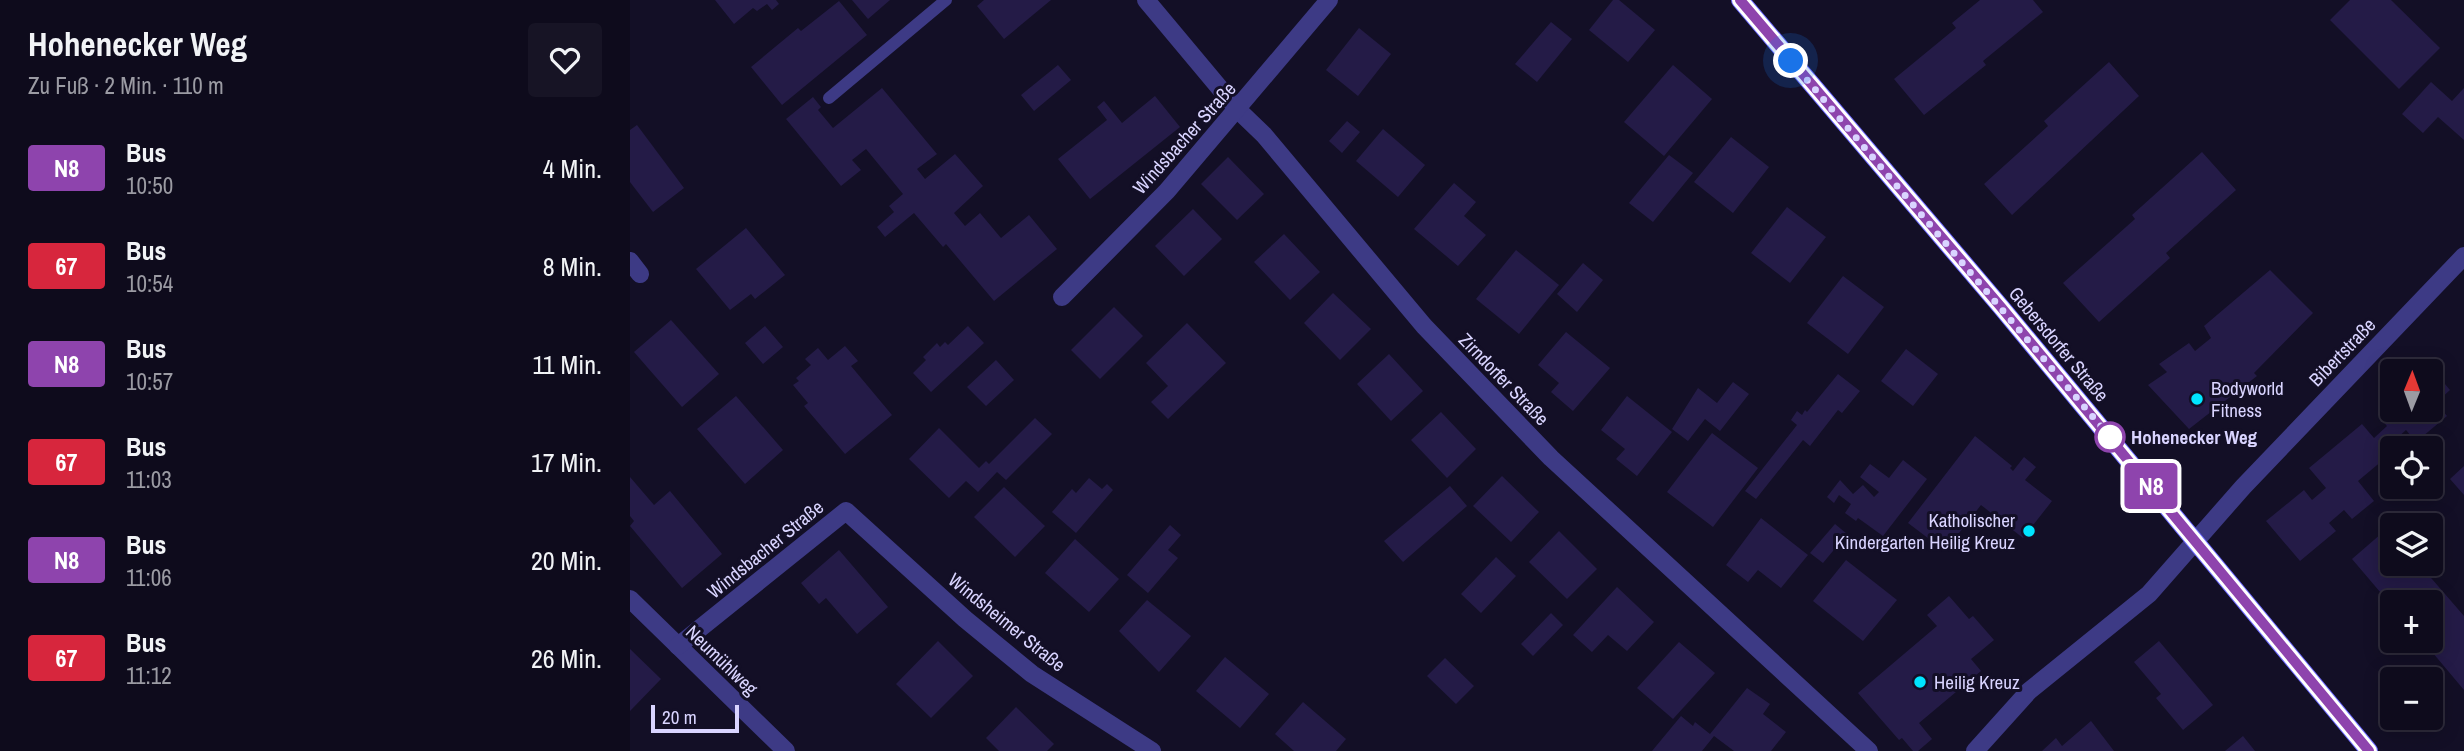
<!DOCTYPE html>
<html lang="de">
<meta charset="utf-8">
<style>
body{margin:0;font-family:"Archivo Narrow",sans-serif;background:#171425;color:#f1f3f6;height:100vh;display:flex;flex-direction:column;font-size:26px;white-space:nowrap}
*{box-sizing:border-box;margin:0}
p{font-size:23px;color:#9b9ba3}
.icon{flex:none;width:38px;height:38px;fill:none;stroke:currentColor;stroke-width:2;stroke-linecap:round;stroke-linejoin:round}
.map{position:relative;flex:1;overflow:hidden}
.sheet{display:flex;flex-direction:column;background:#0e0b1c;width:630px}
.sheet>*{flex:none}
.badge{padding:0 14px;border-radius:5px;font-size:24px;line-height:46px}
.needle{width:46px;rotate:1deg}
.fabs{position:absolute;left:1750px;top:359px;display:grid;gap:14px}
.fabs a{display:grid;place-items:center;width:63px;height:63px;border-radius:7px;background:#0e0b1c;box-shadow:0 4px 18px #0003,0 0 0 2px #2e2b3b;font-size:35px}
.scale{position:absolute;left:21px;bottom:18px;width:88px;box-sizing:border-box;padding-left:7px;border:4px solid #d9d4ff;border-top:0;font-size:19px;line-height:24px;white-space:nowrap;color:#d9d4ff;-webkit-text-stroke:5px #130f26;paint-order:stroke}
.you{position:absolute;width:35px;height:35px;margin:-18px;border:5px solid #fff;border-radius:50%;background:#1a73e8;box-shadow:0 0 0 10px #1a73e833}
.map>.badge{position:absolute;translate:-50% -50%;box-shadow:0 0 0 4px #fff}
.round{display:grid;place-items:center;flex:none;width:74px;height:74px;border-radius:7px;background:#171425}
.headline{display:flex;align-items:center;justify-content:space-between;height:119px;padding:0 28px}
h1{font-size:33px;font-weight:800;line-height:52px}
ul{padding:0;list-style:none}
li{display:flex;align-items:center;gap:21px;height:98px;padding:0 28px}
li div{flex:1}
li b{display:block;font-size:26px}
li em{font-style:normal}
li .badge{min-width:77px;font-weight:700;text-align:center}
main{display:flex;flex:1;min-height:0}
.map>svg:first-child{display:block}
.building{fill:#241b47}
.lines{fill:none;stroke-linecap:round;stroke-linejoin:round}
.service{stroke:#3d3a85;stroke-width:12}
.minor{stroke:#3d3a85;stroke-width:18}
.secondary{stroke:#6f6bff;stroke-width:18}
.line-casing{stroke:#fff;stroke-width:16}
.line{stroke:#8e44ad;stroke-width:10}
.walk{stroke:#d9d4ff;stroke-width:7;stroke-dasharray:0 12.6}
.poi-dot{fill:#00e5ff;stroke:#130f26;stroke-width:2.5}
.stop-dot{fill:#fff;stroke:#8e44ad;stroke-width:3.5}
.labels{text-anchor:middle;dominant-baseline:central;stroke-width:6;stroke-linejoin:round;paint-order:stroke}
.street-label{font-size:19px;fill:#d9d4ff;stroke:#130f26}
.poi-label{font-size:19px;fill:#d9d4ff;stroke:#130f26;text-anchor:start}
.stop-label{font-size:19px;font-weight:bold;fill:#d9d4ff;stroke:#130f26;text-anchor:start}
</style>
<main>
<section class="sheet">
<div class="headline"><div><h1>Hohenecker Weg</h1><p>Zu Fuß · 2 Min. · 110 m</p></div><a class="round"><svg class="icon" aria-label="heart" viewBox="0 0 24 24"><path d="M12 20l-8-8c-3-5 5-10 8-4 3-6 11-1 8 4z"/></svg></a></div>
<ul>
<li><span class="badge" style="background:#8e44ad;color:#fff">N8</span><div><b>Bus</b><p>10:50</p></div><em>4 Min.</em></li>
<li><span class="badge" style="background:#d7263d;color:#fff">67</span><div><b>Bus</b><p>10:54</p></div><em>8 Min.</em></li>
<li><span class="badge" style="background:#8e44ad;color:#fff">N8</span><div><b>Bus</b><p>10:57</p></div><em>11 Min.</em></li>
<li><span class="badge" style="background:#d7263d;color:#fff">67</span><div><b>Bus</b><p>11:03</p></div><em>17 Min.</em></li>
<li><span class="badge" style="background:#8e44ad;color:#fff">N8</span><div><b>Bus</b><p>11:06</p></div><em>20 Min.</em></li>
<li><span class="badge" style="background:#d7263d;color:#fff">67</span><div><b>Bus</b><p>11:12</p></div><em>26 Min.</em></li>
</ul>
</section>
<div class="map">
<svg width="1834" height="751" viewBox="0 0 1834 751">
<rect width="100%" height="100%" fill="#130f26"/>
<g class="building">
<polygon points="85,0 146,0 149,4 142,10 137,4 127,11 123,8 104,24"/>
<polygon points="222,0 260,0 238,19"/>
<polygon points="354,0 421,0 374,39 347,6"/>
<polygon points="983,0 989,0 1025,30 998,62 959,30"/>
<polygon points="1350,0 1403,0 1413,12 1353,61 1356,65 1294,115 1264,79 1326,28 1322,23"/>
<polygon points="1720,0 1761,0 1810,48 1769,89 1700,20"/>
<polygon points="209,1 237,35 152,105 121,67 168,28 171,31"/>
<polygon points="921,22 942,39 907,82 885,64"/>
<polygon points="729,28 761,54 728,96 696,70"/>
<polygon points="1479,62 1509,96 1382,215 1354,184 1418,126 1414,121"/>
<polygon points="428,65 441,80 404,111 391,95"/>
<polygon points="1043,65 1082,99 1034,156 994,122"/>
<polygon points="1801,82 1822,101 1834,88 1834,140 1808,117 1793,133 1772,114"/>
<polygon points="252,88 307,154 287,169 295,179 325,154 353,186 324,213 335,226 350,213 371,238 399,215 427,249 364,301 316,244 313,247 284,213 255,237 247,227 264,212 259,206 273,194 236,149 222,160 231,170 211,186 156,119 183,97 191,107 188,110 203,128"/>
<polygon points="525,96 550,127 460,199 428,159 477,120 467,107 474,101 492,123"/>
<polygon points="717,121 730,132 712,153 699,141"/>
<polygon points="7,125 54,188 23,212 0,182 0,130"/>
<polygon points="753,129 795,165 768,197 726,161"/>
<polygon points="1101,137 1139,167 1103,213 1064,182"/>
<polygon points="1572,152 1606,190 1536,253 1540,258 1469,322 1433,283 1505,219 1502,215"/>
<polygon points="1039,155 1063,173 1023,222 999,203"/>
<polygon points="598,157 634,194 607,220 571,184"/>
<polygon points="824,183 846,202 834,216 856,235 828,266 784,229"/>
<polygon points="1157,207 1196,237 1160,283 1121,253"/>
<polygon points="563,209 592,239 554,276 525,246"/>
<polygon points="116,228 155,275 125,299 121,294 100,310 66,269"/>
<polygon points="654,234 690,272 660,300 624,262"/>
<polygon points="886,250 929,285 889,334 846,299"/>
<polygon points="953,263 973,280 947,312 927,294"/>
<polygon points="1640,270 1683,313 1624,373 1627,376 1559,429 1518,385 1537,372 1529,364 1559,343 1565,351 1581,338 1574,326"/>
<polygon points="1213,276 1254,307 1218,354 1177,323"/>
<polygon points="703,293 741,329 710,360 674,323"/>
<polygon points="484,307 513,336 470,379 441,350"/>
<polygon points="41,320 89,374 52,407 4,352"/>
<polygon points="557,323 596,363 538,419 521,402 538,386 516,363"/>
<polygon points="135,326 153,347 133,364 115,343"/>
<polygon points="338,326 354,343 301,392 283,373 296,360 293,357 307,343 310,347 315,342 318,345"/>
<polygon points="936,332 980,368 943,411 921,392 929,383 908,365"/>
<polygon points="215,346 228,361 221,366 262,415 215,454 174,406 178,403 163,385 169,381 166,378 181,365 175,359 188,348 198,360"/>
<polygon points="1276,349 1308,374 1283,406 1251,381"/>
<polygon points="759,354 793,391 761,421 727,384"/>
<polygon points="1794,359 1820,390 1806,403 1817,416 1786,442 1776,430 1767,438 1775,448 1762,448 1762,459 1759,455 1728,481 1744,501 1722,519 1714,510 1699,523 1706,531 1670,561 1636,521 1674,490 1682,500 1696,488 1679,468 1732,424 1744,438 1757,426 1749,417 1758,409 1749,398 1762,387 1762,410 1801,410 1801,371 1781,371"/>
<polygon points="366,360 384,380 356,406 337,387"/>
<polygon points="1208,374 1230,391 1212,413 1208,410 1180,446 1173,440 1126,499 1115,491 1167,425 1161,420 1167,411 1172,415 1175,410 1177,412"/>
<polygon points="1103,382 1119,394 1090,431 1075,419 1058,441 1042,429 1068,388 1087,403"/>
<polygon points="106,396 153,450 115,484 67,429"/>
<polygon points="997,396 1042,432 1007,476 986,459 995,449 971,430"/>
<polygon points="811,412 846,449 817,478 781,440"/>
<polygon points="405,418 422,434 376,480 367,472 348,492 336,481 319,498 279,459 309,428 349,468 356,461 359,464"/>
<polygon points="1082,433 1128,468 1083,527 1037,492"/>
<polygon points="1345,436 1382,466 1380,468 1383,471 1394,457 1406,467 1395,480 1422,501 1393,538 1351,505 1315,551 1278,523"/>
<polygon points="1273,460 1297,479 1253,536 1228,518 1226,521 1215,513 1221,504 1209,495 1204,503 1197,497 1210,480 1223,494 1233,485 1244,497 1249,492 1230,477 1240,464 1259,478"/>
<polygon points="1834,466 1834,495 1820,479"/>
<polygon points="872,476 909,512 881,542 843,506"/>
<polygon points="0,477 24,505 40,491 92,554 52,588 0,526 4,521 0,516"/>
<polygon points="459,478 472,489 477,484 483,490 446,533 422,512 442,489 446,493"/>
<polygon points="820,486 837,506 773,562 754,541"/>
<polygon points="374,487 415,526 385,557 344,517"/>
<polygon points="1131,518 1178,555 1151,588 1128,570 1118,582 1096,565"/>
<polygon points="1205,524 1217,534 1193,563 1180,553"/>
<polygon points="540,525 551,535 538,550 548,558 518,593 497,575"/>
<polygon points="1759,527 1762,532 1762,564 1789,564 1834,616 1834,690 1792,640 1801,640 1801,602 1762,602 1762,606 1722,559"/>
<polygon points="929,531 967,569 937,599 899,562"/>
<polygon points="445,539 489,579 459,612 415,573"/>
<polygon points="209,550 258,607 227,634 196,598 189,604 171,583"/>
<polygon points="866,557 886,576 851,613 831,594"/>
<polygon points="1216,560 1267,600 1233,641 1183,601"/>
<polygon points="987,587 1024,622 997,651 978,635 962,652 943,635"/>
<polygon points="1319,596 1339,619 1343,616 1364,640 1341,659 1351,671 1289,723 1302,739 1288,751 1283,751 1272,738 1269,740 1228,693 1307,626 1297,615"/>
<polygon points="517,600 561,636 529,672 489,631"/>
<polygon points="921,613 933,625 903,656 891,644"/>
<polygon points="308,641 343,676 301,718 266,684"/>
<polygon points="1529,641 1583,705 1553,730 1526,698 1531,694 1504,662"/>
<polygon points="1049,642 1085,673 1043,719 1007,688"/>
<polygon points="0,649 31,679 0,711"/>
<polygon points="595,657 639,694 610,728 566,691"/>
<polygon points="815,658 844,686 826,704 797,676"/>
<polygon points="1117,688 1140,704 1133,714 1156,732 1141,751 1104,751 1084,736 1072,751 1022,751 1051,716 1063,726 1065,722 1080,734"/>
<polygon points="673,702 716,739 706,751 664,751 645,734"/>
<polygon points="386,707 424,744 417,751 369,751 356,738"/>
<polygon points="1461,721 1484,751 1412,751 1426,738 1432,746"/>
<polygon points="1613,736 1625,751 1595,751"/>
</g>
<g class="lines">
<polyline class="service" points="199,98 316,0"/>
<g class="minor">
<polyline points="516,0 608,110 634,135 794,326 921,458 1239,751"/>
<polyline points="0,261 10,274"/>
<polyline points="432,297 537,191 699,0"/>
<polyline points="0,599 156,751"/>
<polyline points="48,646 216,511 335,619 402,674 522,751"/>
<polyline points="1345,751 1399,691 1519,594 1613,487 1834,256"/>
</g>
<polyline class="secondary" points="1110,0 1371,307 1739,751"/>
</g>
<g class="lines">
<defs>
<polyline id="line" points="1110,0 1371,307 1739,751"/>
</defs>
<use href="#line" class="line-casing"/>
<use href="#line" class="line"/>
<polyline class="walk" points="1161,61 1480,437"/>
</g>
<g class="poi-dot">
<circle cx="1567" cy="399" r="7"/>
<circle cx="1399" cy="531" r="7"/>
<circle cx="1290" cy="682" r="7"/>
</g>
<circle class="stop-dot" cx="1480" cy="437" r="14"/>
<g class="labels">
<g class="street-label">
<text transform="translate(554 138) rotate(-48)">Windsbacher Straße</text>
<text transform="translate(1429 344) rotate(50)">Gebersdorfer Straße</text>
<text transform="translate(1712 352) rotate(-46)">Bibertstraße</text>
<text transform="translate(874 379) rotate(46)">Zirndorfer Straße</text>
<text transform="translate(135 549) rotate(-39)">Windsbacher Straße</text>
<text transform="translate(377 622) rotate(39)">Windsheimer Straße</text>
<text transform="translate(92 660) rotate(44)">Neumühlweg</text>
</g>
<g class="poi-label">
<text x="1581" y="388">Bodyworld<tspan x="1581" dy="22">Fitness</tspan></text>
<text x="1385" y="520" text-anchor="end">Katholischer<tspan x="1385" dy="22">Kindergarten Heilig Kreuz</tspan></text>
<text x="1304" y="682">Heilig Kreuz</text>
</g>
<g class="stop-label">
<text x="1501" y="437">Hohenecker Weg</text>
</g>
</g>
</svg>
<div class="fabs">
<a><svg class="needle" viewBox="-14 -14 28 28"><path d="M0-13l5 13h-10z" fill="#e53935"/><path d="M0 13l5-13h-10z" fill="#9b9ba3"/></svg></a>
<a><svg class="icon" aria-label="locate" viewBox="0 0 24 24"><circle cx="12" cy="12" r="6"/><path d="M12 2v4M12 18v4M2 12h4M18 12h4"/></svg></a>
<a><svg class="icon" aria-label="layers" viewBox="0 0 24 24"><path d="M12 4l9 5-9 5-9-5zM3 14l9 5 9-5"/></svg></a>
<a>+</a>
<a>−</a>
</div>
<div class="scale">20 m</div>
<div class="you" style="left:1161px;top:61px"></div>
<b class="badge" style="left:1521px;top:486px;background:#8e44ad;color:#fff">N8</b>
</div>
</main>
